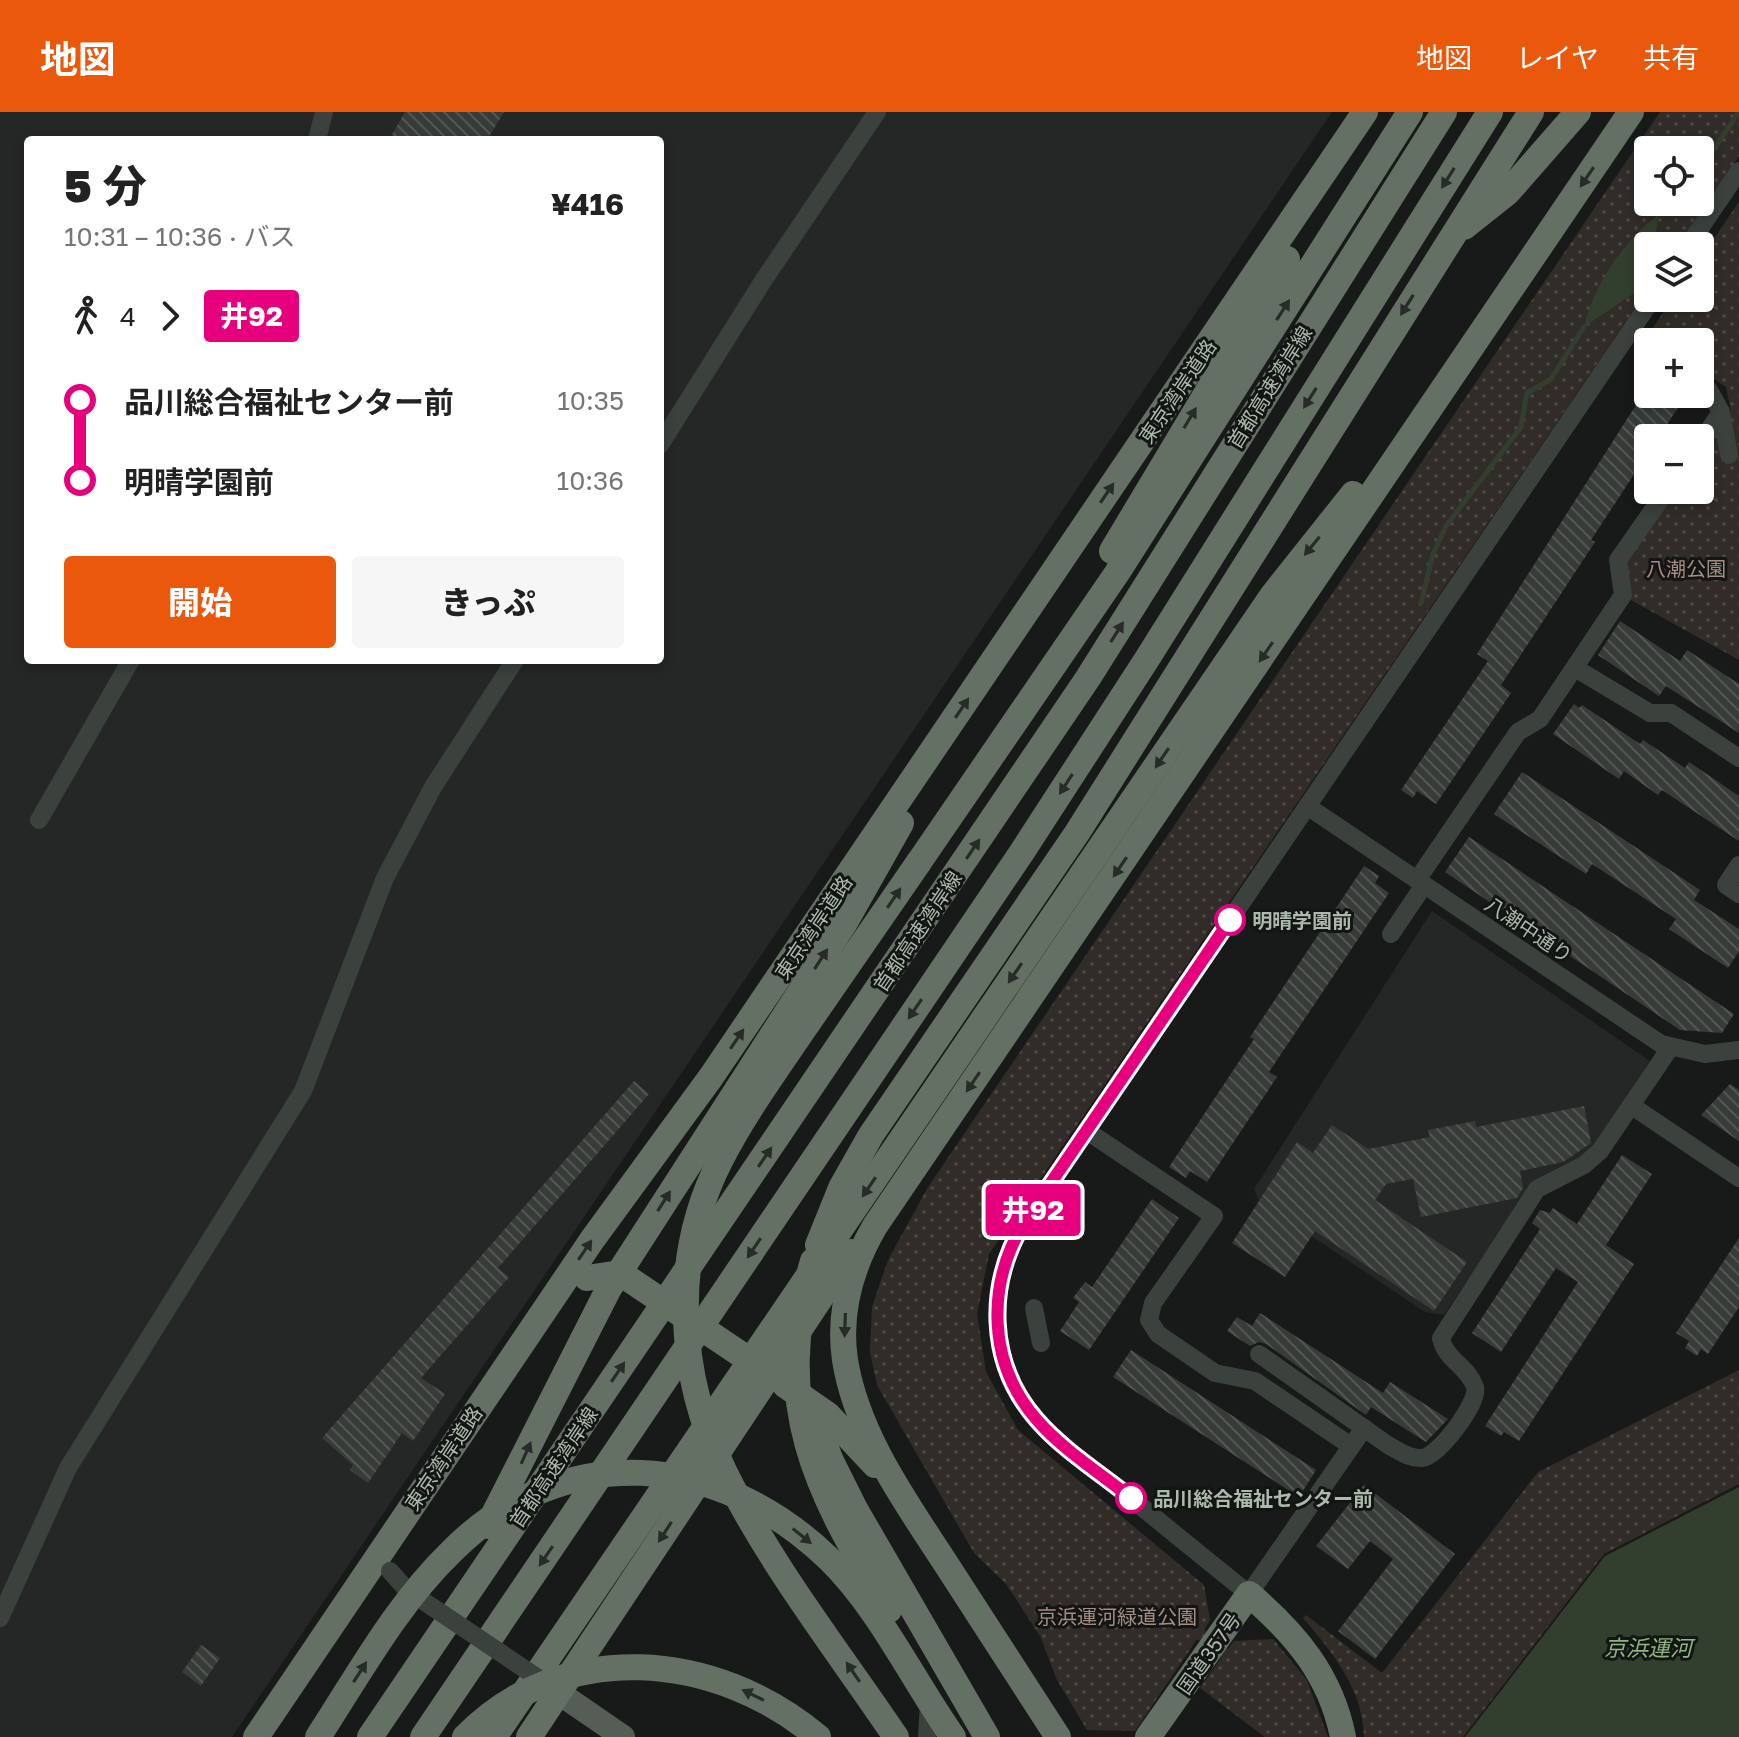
<!DOCTYPE html>
<html lang="ja">
<meta charset="utf-8">
<style>
body{margin:0;font-family:"Golos Text","Noto Sans JP",sans-serif;background:#f6f6f6;color:#222;height:100vh;display:flex;flex-direction:column;font-size:30px;white-space:nowrap}
*{box-sizing:border-box;margin:0}
p{font-size:26px;color:#767676}
.icon{flex:none;width:44px;height:44px;fill:none;stroke:currentColor;stroke-width:2;stroke-linecap:round;stroke-linejoin:round}
.map{position:relative;flex:1;overflow:hidden}
.drawer{position:absolute;left:24px;top:24px;width:640px;height:528px;display:flex;flex-direction:column;background:#fff;border-radius:8px;box-shadow:0 4px 12px #0003}
.drawer>*{flex:none}
.badge{padding:0 16px;border-radius:6px;font-size:28px;line-height:52px}
.tools{position:absolute;left:1634px;top:24px;display:grid;gap:16px}
.tools a{display:grid;place-items:center;width:80px;height:80px;border-radius:8px;background:#fff;box-shadow:0 4px 12px #0003;font-size:40px}
.map>.badge{position:absolute;translate:-50% -50%;box-shadow:0 0 0 4px #fff}
.legs{display:flex;align-items:center;gap:12px;height:88px;padding:0 40px;font-size:26px}
.legs p{margin-inline-start:auto}
.overview{display:flex;align-items:center;justify-content:space-between;height:136px;padding:0 40px}
h1{font-size:44px;font-weight:800;line-height:60px}
.cta{display:flex;gap:16px;margin-top:auto;padding:16px 40px}
.cta a{flex:1;height:92px;border-radius:8px;background:#ea580c;color:#fff;font-size:32px;font-weight:800;line-height:92px;text-align:center}
.cta a+a{background:#f6f6f6;color:#222}
ul{padding:0 40px;list-style:none}
li{display:flex;align-items:center;gap:28px;height:80px;font-size:30px}
li i{display:grid;place-items:center;width:12px;height:100%;margin:0 10px;background:currentColor}
li i::after{content:'';width:20px;height:20px;margin:-10px;border:6px solid;border-radius:50%;background:#fff}
li p{margin-inline-start:auto}
li:first-child i{background:linear-gradient(#0000 50%,currentColor 0)}
li:last-child i{background:linear-gradient(currentColor 50%,#0000 0)}
header{display:flex;align-items:center;gap:48px;box-sizing:border-box;height:112px;padding:0 40px;background:#ea580c;color:#fff}
header strong{font-size:38px}
nav{display:flex;gap:44px;margin-inline-start:auto;font-size:28px}
.map>svg:first-child{display:block}
.built{fill:#242725;fill-rule:evenodd}
.grass{fill:url(#grass-dots);fill-rule:evenodd}
.water{fill:#333f2e}
.lines{fill:none;stroke-linecap:round;stroke-linejoin:round}
.stream{stroke:#333f2e;stroke-width:5}
.building{fill:url(#building-back-hatch)}
.minor{stroke:#3b413c;stroke-width:18}
.major{stroke:#555e55;stroke-width:24}
.highway{stroke:#657065;stroke-width:26}
.minor-bridge{stroke:#3b413c;stroke-width:18}
.highway-bridge{stroke:#657065;stroke-width:26}
.oneway{fill:#282c28}
.line-1-casing{stroke:#fff;stroke-width:18}
.line-1{stroke:#e6007e;stroke-width:12}
.stop-1-dot{fill:#fff;stroke:#e6007e;stroke-width:4}
.labels{text-anchor:middle;dominant-baseline:central;stroke-width:6;stroke-linejoin:round;paint-order:stroke}
.street-label{font-size:20px;fill:#abbaaa;stroke:#131514}
.park-label{font-size:20px;fill:#a58d81;stroke:#131514}
.stop-label{font-size:20px;font-weight:bold;fill:#abbaaa;stroke:#131514;text-anchor:start}
.water-label{font-size:22px;font-style:italic;fill:#8fb581;stroke:#131514}
</style>
<header>
<strong>地図</strong>
<nav><a>地図</a><a>レイヤ</a><a>共有</a></nav>
</header>
<div class="map">
<svg width="1739" height="1625" viewBox="0 0 1739 1625">
<defs>
<pattern id="grass-dots" width="8" height="8" patternUnits="userSpaceOnUse" patternTransform="scale(2)"><rect width="8" height="8" fill="#322c28"/><path d="M2 2h.1M6 6h.1" fill="none" stroke="#4d4844" stroke-width="1.8" stroke-linecap="round"/></pattern>
<pattern id="building-back-hatch" width="6" height="6" patternUnits="userSpaceOnUse" patternTransform="scale(2)"><rect width="6" height="6" fill="#383c39"/><path d="M-1 5l2 2M0 0l6 6M5-1l2 2" fill="none" stroke="#525653"/></pattern>
</defs>
<rect width="100%" height="100%" fill="#181a19"/>
<g class="built">
<path d="M0,0H1332L232,1625H0ZM28,28H660V548H28Z"/>
<polygon points="1432,799 1650,949 1584,1049 1531,1073 1444,1203 1425,1200 1259,1089 1254,1077"/>
</g>
<g class="grass">
<path d="M1660,0H1739V44L1678,134H1648V177L989,1142L977,1202L986,1260L1018,1318L1204,1473L1210,1508L1204,1518L1228,1537L1234,1529L1273,1527L1307,1568L1328,1625H1265L1200,1576L1222,1545L1197,1527L1135,1619L1087,1618L1057,1568L1040,1524L1006,1472L974,1441L877,1273L870,1240L872,1195L888,1148L928,1075ZM1648,38H1700V90H1648Z"/>
<polygon points="1739,90 1739,548 1629,487 1621,456 1676,378 1700,378 1700,343 1731,299 1726,275 1700,258 1700,230 1659,230 1648,223 1673,186 1700,186 1700,147"/>
<path d="M1739,1258V1372L1604,1442L1463,1625H1364C1363,1577 1333,1541 1303,1506L1306,1503L1382,1561L1538,1360Z"/>
</g>
<g class="water">
<path d="M1659,102L1653,134H1648V163L1637,179L1584,215C1593,173 1625,128 1659,102Z"/>
<polygon points="1739,1375 1739,1625 1465,1625 1605,1444"/>
</g>
<g class="lines">
<g class="stream">
<polyline points="1700,57 1739,0"/>
<polyline points="1659,102 1672,90"/>
<polyline points="1421,491 1433,442 1446,414 1521,315 1527,281 1551,267 1584,215"/>
</g>
</g>
<g class="building">
<polygon points="405,0 504,0 487,28 389,28"/>
<polygon points="1643,282 1687,282 1658,326 1648,326 1648,341 1591,428 1595,430 1501,573 1511,581 1436,692 1417,679 1413,686 1401,678 1488,549 1477,542"/>
<polygon points="1620,509 1680,549 1687,538 1739,572 1739,621 1666,574 1659,584 1598,543"/>
<polygon points="1574,592 1579,596 1582,593 1640,632 1643,628 1685,656 1689,650 1739,684 1739,729 1662,678 1658,683 1624,659 1619,667 1553,622"/>
<polygon points="1522,660 1700,778 1694,788 1739,817 1739,839 1728,856 1669,817 1676,807 1592,752 1586,762 1494,702"/>
<polygon points="1469,725 1734,902 1722,921 1680,918 1445,760"/>
<polygon points="1364,754 1379,764 1375,771 1389,781 1269,960 1277,965 1207,1070 1190,1059 1186,1066 1169,1055 1254,927 1250,925"/>
<polygon points="634,969 649,982 498,1156 509,1165 421,1266 445,1282 413,1329 402,1321 368,1371 350,1358 353,1353 322,1326"/>
<polygon points="1730,972 1739,978 1739,1029 1701,1003"/>
<polygon points="1584,994 1591,1031 1563,1050 1520,1059 1523,1076 1517,1086 1421,1105 1413,1067 1386,1072 1375,1088 1467,1150 1434,1199 1315,1119 1285,1165 1232,1131 1297,1030 1313,1041 1332,1013 1368,1037 1430,1025 1428,1018 1475,1009 1476,1015"/>
<polygon points="1622,1043 1652,1062 1606,1133 1634,1152 1519,1329 1504,1320 1501,1324 1485,1314 1578,1170 1556,1156 1501,1240 1472,1221 1540,1117 1532,1111 1540,1098 1550,1101 1553,1096 1577,1112"/>
<polygon points="1152,1087 1179,1106 1089,1238 1060,1219 1079,1190 1073,1186 1085,1170 1092,1175"/>
<polygon points="1739,1126 1739,1195 1708,1242 1701,1237 1697,1244 1685,1236 1689,1229 1676,1221"/>
<polygon points="1260,1201 1383,1281 1390,1270 1448,1307 1426,1330 1371,1295 1366,1303 1266,1232 1259,1230 1250,1234 1227,1219 1237,1205 1252,1214"/>
<polygon points="1131,1238 1316,1358 1299,1385 1113,1265"/>
<polygon points="1364,1373 1455,1442 1375,1547 1338,1519 1393,1447 1370,1429 1348,1457 1316,1434"/>
<polygon points="201,1533 220,1546 201,1574 182,1560"/>
</g>
<g class="lines">
<g class="minor">
<polyline points="317,28 324,0"/>
<polyline points="1688,134 1739,59"/>
<polyline points="1700,273 1709,278 1721,300 1700,331"/>
<polyline points="1721,300 1729,343"/>
<polyline points="660,333 763,169 877,0"/>
<polyline points="1575,556 1650,601 1671,601 1739,646"/>
<polyline points="1307,694 1661,932 1705,942 1739,938"/>
<polyline points="39,708 131,548"/>
<polyline points="1739,753 1726,773 1739,782"/>
<polyline points="1417,768 1518,620 1540,607 1623,483 1618,448 1667,378"/>
<polyline points="1391,822 1424,773"/>
<polyline points="1632,994 1739,1066"/>
<polyline points="1087,1019 1214,1104 1153,1191 1149,1208 1158,1222 1215,1261 1255,1269 1351,1334"/>
<polyline points="1034,1196 1041,1231"/>
<path d="M1259,1242L1388,1333C1399,1339 1410,1347 1422,1346C1438,1345 1479,1291 1475,1275C1468,1254 1445,1248 1441,1226L1537,1077L1584,1053L1600,1039L1670,936"/>
<path d="M1364,1316L1249,1482C1208,1449 1167,1416 1126,1382C1096,1359 1062,1336 1037,1308C987,1252 986,1171 1025,1109L1653,186"/>
<polyline points="0,1506 68,1356 303,979 385,766 433,675 515,548"/>
<polyline points="927,1625 929,1591"/>
</g>
<polyline class="major" points="559,1581 623,1625"/>
<g class="highway">
<polyline points="1464,115 1508,80 1578,0"/>
<polyline points="1112,439 1287,147"/>
<polyline points="919,750 1117,461 1410,0"/>
<polyline points="818,1133 841,1076 871,1023 1077,721 1531,0"/>
<polyline points="785,1273 828,1303 875,1353"/>
<polyline points="830,1347 855,1397 987,1625"/>
<polyline points="488,1414 608,1178 844,812 901,711"/>
<polyline points="256,1625 592,1128 711,965 1365,0"/>
<polyline points="370,1625 1088,566 1444,0"/>
<polyline points="423,1625 1022,740 1147,547 1490,0"/>
<polyline points="494,1625 1272,484 1353,382"/>
<polyline points="529,1625 851,1140"/>
<path d="M1058,1625C1021,1568 985,1512 948,1455C908,1393 857,1324 845,1248C838,1200 851,1155 875,1114L1631,0"/>
<path d="M1148,1625L1249,1482C1296,1522 1331,1564 1343,1625"/>
</g>
<polyline class="minor-bridge" points="390,1459 407,1478 541,1568"/>
<g class="highway-bridge">
<path d="M813,1149C771,1292 815,1378 889,1498"/>
<polyline points="587,1166 620,1161 758,1254"/>
<polyline points="816,1307 830,1347"/>
<path d="M318,1625C359,1562 397,1492 452,1439C564,1327 718,1340 829,1447C880,1497 912,1567 953,1625"/>
<path d="M465,1625C563,1525 716,1539 818,1625"/>
<path d="M896,1625C838,1539 771,1454 725,1361C677,1262 670,1146 721,1047C743,1004 772,964 799,924C839,866 879,808 919,750"/>
</g>
</g>
<defs><path id="oneway-solid" d="M-6-.8H1V-3.2L6.5 0L1 3.2V.8H-6Z" transform="scale(2)"/></defs>
<g class="oneway">
<use href="#oneway-solid" transform="translate(1587 65) rotate(124)"/>
<use href="#oneway-solid" transform="translate(1448 66) rotate(122)"/>
<use href="#oneway-solid" transform="translate(1407 193) rotate(122)"/>
<use href="#oneway-solid" transform="translate(1283 198) rotate(-57)"/>
<use href="#oneway-solid" transform="translate(1310 286) rotate(122)"/>
<use href="#oneway-solid" transform="translate(1190 306) rotate(-59)"/>
<use href="#oneway-solid" transform="translate(1107 381) rotate(-56)"/>
<use href="#oneway-solid" transform="translate(1312 434) rotate(129)"/>
<use href="#oneway-solid" transform="translate(1117 520) rotate(-58)"/>
<use href="#oneway-solid" transform="translate(1266 540) rotate(124)"/>
<use href="#oneway-solid" transform="translate(962 596) rotate(-56)"/>
<use href="#oneway-solid" transform="translate(1162 646) rotate(124)"/>
<use href="#oneway-solid" transform="translate(1066 672) rotate(123)"/>
<use href="#oneway-solid" transform="translate(973 737) rotate(-56)"/>
<use href="#oneway-solid" transform="translate(1120 755) rotate(124)"/>
<use href="#oneway-solid" transform="translate(894 786) rotate(-56)"/>
<use href="#oneway-solid" transform="translate(821 847) rotate(-57)"/>
<use href="#oneway-solid" transform="translate(1015 861) rotate(124)"/>
<use href="#oneway-solid" transform="translate(915 897) rotate(124)"/>
<use href="#oneway-solid" transform="translate(737 927) rotate(-56)"/>
<use href="#oneway-solid" transform="translate(973 970) rotate(124)"/>
<use href="#oneway-solid" transform="translate(765 1045) rotate(-56)"/>
<use href="#oneway-solid" transform="translate(869 1075) rotate(124)"/>
<use href="#oneway-solid" transform="translate(664 1089) rotate(-58)"/>
<use href="#oneway-solid" transform="translate(754 1136) rotate(124)"/>
<use href="#oneway-solid" transform="translate(585 1138) rotate(-56)"/>
<use href="#oneway-solid" transform="translate(845 1213) rotate(92)"/>
<use href="#oneway-solid" transform="translate(618 1260) rotate(-56)"/>
<use href="#oneway-solid" transform="translate(526 1341) rotate(-66)"/>
<use href="#oneway-solid" transform="translate(665 1420) rotate(123)"/>
<use href="#oneway-solid" transform="translate(802 1424) rotate(39)"/>
<use href="#oneway-solid" transform="translate(546 1444) rotate(124)"/>
<use href="#oneway-solid" transform="translate(360 1560) rotate(-57)"/>
<use href="#oneway-solid" transform="translate(853 1560) rotate(-124)"/>
<use href="#oneway-solid" transform="translate(753 1583) rotate(-154)"/>
</g>
<g class="lines">
<defs>
<path id="line-1" d="M1131,1386C1100,1361 1063,1338 1037,1308C987,1251 986,1172 1025,1109L1230,808"/>
</defs>
<use href="#line-1" class="line-1-casing"/>
<use href="#line-1" class="line-1"/>
</g>
<g class="stop-1-dot">
<circle cx="1230" cy="808" r="14"/>
<circle cx="1131" cy="1386" r="14"/>
</g>
<g class="labels">
<g class="street-label">
<text transform="translate(1269 275) rotate(-58)">首都高速湾岸線</text>
<text transform="translate(1177 279) rotate(-56)">東京湾岸道路</text>
<text transform="translate(813 815) rotate(-56)">東京湾岸道路</text>
<text transform="translate(1529 817) rotate(34)">八潮中通り</text>
<text transform="translate(917 819) rotate(-56)">首都高速湾岸線</text>
<text transform="translate(443 1346) rotate(-56)">東京湾岸道路</text>
<text transform="translate(553 1355) rotate(-56)">首都高速湾岸線</text>
<text transform="translate(1208 1541) rotate(-55)">国道357号</text>
</g>
<g class="park-label">
<text x="1686" y="456">八潮公園</text>
<text x="1117" y="1504">京浜運河緑道公園</text>
</g>
<g class="stop-label">
<text x="1252" y="808">明晴学園前</text>
<text x="1153" y="1386">品川総合福祉センター前</text>
</g>
<g class="water-label">
<text x="1648" y="1535">京浜運河</text>
</g>
</g>
</svg>
<div class="tools">
<a><svg class="icon" aria-label="locate" viewBox="0 0 24 24"><circle cx="12" cy="12" r="6"/><path d="M12 2v4M12 18v4M2 12h4M18 12h4"/></svg></a>
<a><svg class="icon" aria-label="layers" viewBox="0 0 24 24"><path d="M12 4l9 5-9 5-9-5zM3 14l9 5 9-5"/></svg></a>
<a>+</a>
<a>−</a>
</div>
<b class="badge" style="left:1033px;top:1098px;background:#e6007e;color:#fff">井92</b>
<section class="drawer">
<div class="overview"><div><h1>5 分</h1><p>10:31 – 10:36 · バス</p></div><b>¥416</b></div>
<div class="legs"><svg class="icon" aria-label="walk" viewBox="0 0 24 24"><circle cx="13" cy="4" r="2"/><path d="M13 8l-2 6 4 7M11 14l-3 7M7 12l3-4h3l4 4"/></svg>4<svg class="icon" aria-label="forward" viewBox="0 0 24 24"><path d="M9 5l7 7-7 7"/></svg><b class="badge" style="background:#e6007e;color:#fff">井92</b></div>
<ul>
<li><i style="color:#e6007e"></i><b>品川総合福祉センター前</b><p>10:35</p></li>
<li><i style="color:#e6007e"></i><b>明晴学園前</b><p>10:36</p></li>
</ul>
<div class="cta"><a>開始</a><a>きっぷ</a></div>
</section>
</div>
